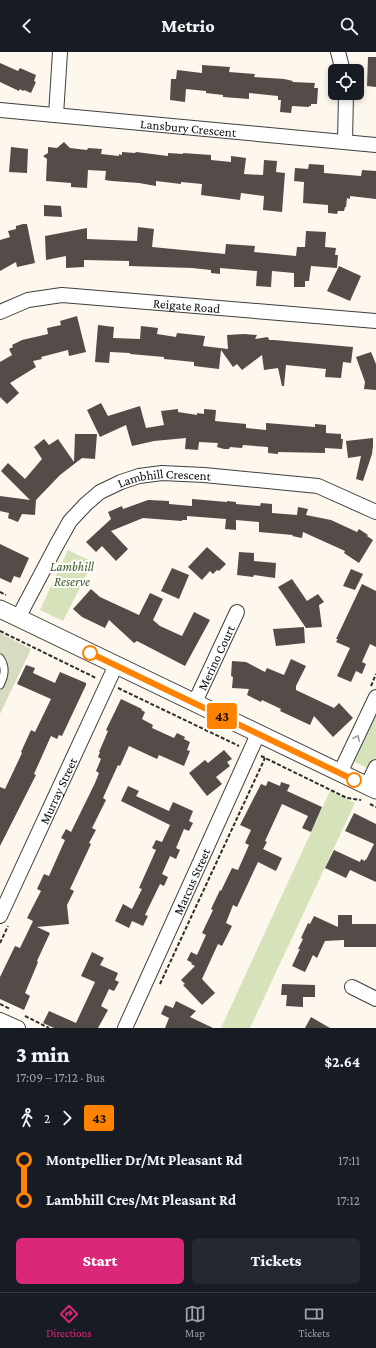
<!DOCTYPE html>
<meta charset="utf-8">
<style>
body{margin:0;font-family:"Crimson Pro",serif;background:#242831;color:#f1f3f6;height:100vh;display:flex;flex-direction:column;font-size:15px;white-space:nowrap}
*{box-sizing:border-box;margin:0}
p{font-size:13px;color:#9ea1a6}
.icon{flex:none;width:22px;height:22px;fill:none;stroke:currentColor;stroke-width:2;stroke-linecap:round;stroke-linejoin:round}
.map{position:relative;height:976px;overflow:hidden}
.side{display:flex;flex-direction:column;background:#171b24;flex:1}
.side>*{flex:none}
.badge{padding:0 8px;border-radius:3px;font-size:14px;line-height:26px}
.buttons{position:absolute;left:328px;top:12px;display:grid;gap:8px}
.buttons a{display:grid;place-items:center;width:36px;height:36px;border-radius:6px;background:#171b24;box-shadow:0 2px 6px #0003;font-size:20px}
.map>.badge{position:absolute;translate:-50% -50%;box-shadow:0 0 0 2px #fff}
.legs{display:flex;align-items:center;gap:6px;height:44px;padding:0 16px;font-size:13px}
.legs p{margin-inline-start:auto}
.overview{display:flex;align-items:center;justify-content:space-between;height:68px;padding:0 16px}
h1{font-size:22px;font-weight:800;line-height:30px}
.action{display:flex;gap:8px;margin-top:auto;padding:8px 16px}
.action a{flex:1;height:46px;border-radius:6px;background:#db2777;color:#fff;font-size:16px;font-weight:800;line-height:46px;text-align:center}
.action a+a{background:#242831;color:#f1f3f6}
ul{padding:0 16px;list-style:none}
li{display:flex;align-items:center;gap:14px;height:40px;font-size:15px}
li i{display:grid;place-items:center;width:6px;height:100%;margin:0 5px;background:currentColor}
li i::after{content:'';width:10px;height:10px;margin:-5px;border:3px solid;border-radius:50%;background:#171b24}
li p{margin-inline-start:auto}
li:first-child i{background:linear-gradient(#0000 50%,currentColor 0)}
li:last-child i{background:linear-gradient(currentColor 50%,#0000 0)}
header{display:flex;justify-content:space-between;align-items:center;height:52px;padding:0 16px;background:#171b24;font-size:18px;font-weight:800}
.menu{display:flex;justify-content:space-around;align-items:center;height:56px;border-top:1px solid #363941;background:#171b24;font-size:11px;color:#9ea1a6}
.menu a{display:grid;justify-items:center;gap:2px}
.menu .active{color:#db2777}
.map>svg:first-child{display:block}
.green{fill:#d6e3ba}
.cemetery{fill:#d7dcc0}
.building{fill:#534c49}
.lines{fill:none;stroke-linecap:round;stroke-linejoin:round}
.service-casing{stroke:#3f3f3f;stroke-width:9}
.minor-casing{stroke:#3f3f3f;stroke-width:16}
.tertiary-casing{stroke:#3f3f3f;stroke-width:19}
.path{stroke:#2e2e2e;stroke-width:2;stroke-dasharray:4 2;stroke-linecap:butt}
.service{stroke:#fff;stroke-width:7}
.minor{stroke:#fff;stroke-width:14}
.tertiary{stroke:#fff;stroke-width:17}
.oneway{stroke:#9e9e9e}
.line-1-casing{stroke:#fff;stroke-width:9}
.line-1{stroke:#ff8200;stroke-width:6}
.stop-1-dot{fill:#fff;stroke:#ff8200;stroke-width:2}
.labels{text-anchor:middle;dominant-baseline:central;stroke-width:4;stroke-linejoin:round;paint-order:stroke}
.street-label{font-size:13px;fill:#0c0c0c;stroke:#fff}
.park-label{font-size:13px;font-style:italic;fill:#385c24;stroke:#fff}
</style>
<header><svg class="icon" aria-label="back" viewBox="0 0 24 24"><path d="M15 5l-7 7 7 7"/></svg>Metrio<svg class="icon" aria-label="search" viewBox="0 0 24 24"><circle cx="10" cy="10" r="6"/><path d="M15 15l6 6"/></svg></header>
<div class="map">
<svg width="376" height="976" viewBox="0 0 376 976">
<rect width="100%" height="100%" fill="#fdf7ed"/>
<g class="green">
<polygon points="68,498 93,510 63,569 40,558"/>
<polygon points="376,658 376,705 369,717 353,709"/>
<polygon points="330,739 355,751 250,976 221,976"/>
</g>
<polygon class="cemetery" points="0,581 31,597 0,662"/>
<g class="building">
<polygon points="368,5 376,5 376,35 367,34"/>
<polygon points="0,11 18,19 20,16 36,23 34,29 36,30 31,41 24,38 23,39 20,37 19,39 0,30"/>
<polygon points="202,13 230,15 229,20 255,22 254,25 284,27 293,29 292,30 315,31 314,36 318,36 317,52 311,52 311,54 309,54 309,55 292,54 291,61 280,60 281,48 278,48 278,44 249,41 249,47 223,45 223,43 206,41 206,39 186,37 185,50 170,48 171,27 176,27 177,18 202,21"/>
<polygon points="64,90 70,96 87,98 88,96 102,97 101,102 119,104 119,102 122,103 122,100 135,101 136,100 168,104 168,101 183,102 183,101 211,103 211,108 231,110 231,104 246,106 244,122 263,123 264,108 277,109 276,120 285,121 282,160 263,158 264,144 241,141 240,148 201,143 202,132 181,130 181,132 156,129 156,134 139,131 112,129 105,128 106,119 88,118 87,136 71,135 71,131 46,129 47,107 43,104 48,101 48,95 57,96"/>
<polygon points="11,95 28,97 27,121 9,120"/>
<polygon points="309,112 324,113 324,121 361,124 362,118 376,119 376,147 350,144 350,147 347,146 346,155 345,155 344,159 338,159 337,162 328,161 328,153 303,151 304,130 294,129 295,116 308,117"/>
<polygon points="44,153 61,154 62,165 44,164"/>
<polygon points="23,172 27,172 35,211 17,215 16,210 0,219 0,188 10,185 8,179 16,177 16,174"/>
<polygon points="138,175 154,177 152,195 225,202 226,192 255,194 254,200 296,204 297,195 305,195 306,179 326,180 325,195 336,196 335,203 338,203 337,216 311,214 309,229 305,229 305,235 294,235 294,221 272,219 271,235 256,234 257,219 220,216 220,222 211,221 211,218 192,216 129,214 129,209 84,208 84,215 66,216 66,204 46,208 45,184 87,176 87,187 137,189"/>
<polygon points="339,214 361,224 350,249 327,239"/>
<polygon points="77,264 86,300 69,304 68,298 41,305 42,307 33,309 36,315 10,331 19,341 7,352 0,345 0,310 12,303 9,297 13,295 12,293 22,288 48,282 47,276 61,273 60,269"/>
<polygon points="98,273 114,275 113,286 140,287 141,274 158,276 157,282 176,285 177,281 205,284 203,294 228,297 227,283 244,282 257,283 255,287 268,285 269,288 274,288 353,295 351,311 343,310 341,326 325,325 326,317 286,313 284,334 282,334 278,316 264,318 262,303 242,318 237,312 233,315 221,298 219,317 194,314 194,310 164,307 164,305 130,302 130,301 110,300 109,311 95,310"/>
<polygon points="371,300 376,312 376,338 364,337 365,330 356,305"/>
<polygon points="101,351 108,364 140,354 146,376 164,373 161,359 178,357 178,360 197,363 197,361 204,362 204,357 216,358 215,369 246,372 246,376 266,378 266,371 315,375 315,372 326,373 326,381 341,382 341,387 343,387 342,397 325,396 325,401 278,400 278,402 268,401 268,395 243,393 242,396 230,395 229,397 224,397 217,395 218,391 199,390 198,398 185,397 186,386 154,389 132,394 126,373 100,385 87,358"/>
<polygon points="75,382 97,382 95,407 82,406 60,423 36,448 35,463 22,462 18,470 8,466 9,461 0,459 0,444 30,448 1,419 8,411 25,427 42,407 34,395 44,387 49,393 58,387 74,410"/>
<polygon points="373,386 373,394 372,402 363,429 356,427 361,404 348,406 346,389"/>
<polygon points="192,447 227,450 227,449 236,450 236,452 260,454 261,451 272,452 272,461 297,463 298,455 308,457 306,463 331,468 357,480 359,477 368,483 367,484 373,488 359,511 344,501 345,499 303,480 302,486 292,484 293,483 259,480 259,470 236,468 236,478 225,477 226,467 187,464 187,468 182,468 182,469 143,466 111,479 128,497 116,509 102,494 96,500 86,490 111,467 108,460 122,454 123,457 148,448 169,449 169,452 192,454"/>
<polygon points="0,492 29,506 20,526 14,524 11,531 0,526"/>
<polygon points="207,495 226,512 219,519 217,518 213,522 210,519 202,528 188,515"/>
<polygon points="239,500 254,501 254,509 276,511 275,526 254,523 253,525 237,523"/>
<polygon points="172,516 189,523 179,547 161,539"/>
<polygon points="351,517 363,522 355,538 343,534"/>
<polygon points="292,527 307,549 318,542 324,550 319,553 322,575 306,576 278,535"/>
<polygon points="362,532 376,539 376,595 370,592 362,610 366,612 362,622 356,619 351,630 337,624 350,596 336,590 338,587 336,587"/>
<polygon points="91,537 100,545 139,563 150,541 163,547 153,568 160,574 182,584 194,560 210,568 185,614 137,589 134,591 109,568 105,576 82,565 73,557"/>
<polygon points="304,575 305,591 276,594 273,577"/>
<polygon points="291,607 306,614 296,634 296,638 334,656 339,651 353,666 333,685 314,664 310,673 280,659 281,657 262,648 261,650 247,643 249,637 232,636 233,625 231,624 232,609 246,610 265,620 267,616 284,623"/>
<polygon points="26,613 35,616 33,621 55,631 60,620 86,631 86,633 62,684 59,683 57,687 51,684 34,722 36,723 0,794 0,735 5,737 22,701 21,700 31,678 35,680 51,647 17,632"/>
<polygon points="121,647 142,657 141,658 145,660 142,667 153,673 152,676 174,686 177,681 185,685 184,687 190,690 187,698 190,699 184,714 159,703 157,707 129,694 120,714 118,713 103,746 106,748 92,776 96,778 89,791 91,792 70,837 74,839 67,853 69,872 37,875 50,881 37,909 38,910 36,915 25,941 30,944 24,958 0,947 0,925 15,894 20,896 33,869 27,866 41,839 37,837 44,822 49,824 65,788 61,786 66,777 71,780 95,731 99,721 96,719 101,707 98,705 100,700 99,700 108,679 106,678"/>
<polygon points="224,698 232,707 227,710 230,714 216,725 222,732 207,744 189,721 205,708 208,711"/>
<polygon points="268,729 280,734 281,730 290,733 287,739 322,755 311,780 302,776 308,764 282,752 265,789 267,790 263,797 282,806 276,819 258,810 237,855 233,853 226,871 232,874 222,894 218,892 202,927 215,941 202,953 183,933 185,932 181,928 195,914 191,912 192,911 187,908 191,900 197,903 206,883 202,881 213,858 211,857 220,838 221,839 232,816 238,818 249,793 245,791 251,778 240,773 261,732 266,734"/>
<polygon points="128,734 139,739 136,744 169,759 173,750 193,759 189,769 193,771 189,779 184,777 176,796 180,798 176,807 170,804 162,822 168,825 164,834 160,832 145,863 148,864 143,874 132,869 129,876 115,869 123,852 132,857 142,837 139,836 156,798 152,796 156,788 162,790 170,773 121,749"/>
<polygon points="354,761 376,772 376,830 350,818 346,826 325,816 334,798 360,810 361,807 365,809 365,807 366,808 374,792 345,779"/>
<polygon points="338,863 352,863 352,872 376,872 376,895 344,895 344,888 325,889 317,906 313,903 305,920 292,914 300,897 298,897 303,887 301,886 308,871 310,872 314,864 338,875"/>
<polygon points="92,900 104,906 100,913 118,921 115,928 119,930 114,939 109,937 101,954 108,958 98,976 54,976 43,971 49,959 76,971 95,930 81,924"/>
<polygon points="282,932 315,933 315,945 303,945 303,955 286,954 287,943 281,943"/>
<polygon points="176,949 196,959 190,965 213,976 165,976 169,966 161,962 165,953 173,956"/>
<polygon points="311,965 330,976 305,976"/>
</g>
<g class="lines">
<defs>
<path id="service" d="M0,606C6,615 5,623 0,633"/>
<g id="minor">
<polyline points="338,0 343,19"/>
<path id="s1" d="M0,58L376,93"/>
<polyline points="56,63 60,0"/>
<polyline points="345,90 346,41"/>
<path id="s2" d="M0,260L28,248L62,243L376,269"/>
<path id="s3" d="M18,566L56,494L70,469L86,452L100,440L121,430L139,424L162,421L204,423L318,434L376,460"/>
<path id="s4" d="M195,650L237,560"/>
<polyline points="340,721 376,645"/>
<polyline points="367,734 376,715"/>
<path id="s5" d="M0,864L116,613"/>
<polyline points="352,935 376,947"/>
<polyline points="0,968 18,976"/>
<path id="s6" d="M125,976L258,682"/>
</g>
<polyline id="tertiary" points="0,557 376,738"/>
</defs>
<use href="#service" class="service-casing"/>
<use href="#minor" class="minor-casing"/>
<use href="#tertiary" class="tertiary-casing"/>
<g class="path">
<polyline points="0,540 6,543"/>
<polyline points="0,579 96,626"/>
<polyline points="371,634 376,622"/>
<polyline points="118,636 239,694"/>
<polyline points="261,704 347,746 361,748"/>
<polyline points="370,752 376,755"/>
<polyline points="0,891 8,874"/>
<polyline points="160,932 265,706"/>
<polyline points="0,952 10,957"/>
<polyline points="25,964 49,976"/>
</g>
<use href="#service" class="service"/>
<use href="#minor" class="minor"/>
<use href="#tertiary" class="tertiary"/>
</g>
<defs><path id="oneway-chevron" d="M-2-3.5L2.5 0L-2 3.5" fill="none" stroke-width="1.6" stroke-linecap="round" stroke-linejoin="round"/></defs>
<use class="oneway" href="#oneway-chevron" transform="translate(357 686) rotate(-65)"/>
<g class="lines">
<defs>
<polyline id="line-1" points="90,601 354,728"/>
</defs>
<use href="#line-1" class="line-1-casing"/>
<use href="#line-1" class="line-1"/>
</g>
<g class="stop-1-dot">
<circle cx="90" cy="601" r="7"/>
<circle cx="354" cy="728" r="7"/>
</g>
<g class="labels">
<g class="street-label">
<text stroke="none"><textPath href="#s1" startOffset="189">Lansbury Crescent</textPath></text>
<text stroke="none"><textPath href="#s2" startOffset="190">Reigate Road</textPath></text>
<text stroke="none"><textPath href="#s3" startOffset="219">Lambhill Crescent</textPath></text>
<text stroke="none"><textPath href="#s4" startOffset="49">Merino Court</textPath></text>
<text stroke="none"><textPath href="#s5" startOffset="138">Murray Street</textPath></text>
<text stroke="none"><textPath href="#s6" startOffset="161">Marcus Street</textPath></text>
</g>
<g class="park-label">
<text x="72" y="514">Lambhill<tspan x="72" dy="15">Reserve</tspan></text>
</g>
</g>
</svg>
<div class="buttons">
<a><svg class="icon" aria-label="locate" viewBox="0 0 24 24"><circle cx="12" cy="12" r="6"/><path d="M12 2v4M12 18v4M2 12h4M18 12h4"/></svg></a>
</div>
<b class="badge" style="left:222px;top:664px;background:#ff8200;color:#111">43</b>
</div>
<section class="side">
<div class="overview"><div><h1>3 min</h1><p>17:09 – 17:12 · Bus</p></div><b>$2.64</b></div>
<div class="legs"><svg class="icon" aria-label="walk" viewBox="0 0 24 24"><circle cx="13" cy="4" r="2"/><path d="M13 8l-2 6 4 7M11 14l-3 7M7 12l3-4h3l4 4"/></svg>2<svg class="icon" aria-label="forward" viewBox="0 0 24 24"><path d="M9 5l7 7-7 7"/></svg><b class="badge" style="background:#ff8200;color:#111">43</b></div>
<ul>
<li><i style="color:#ff8200"></i><b>Montpellier Dr/Mt Pleasant Rd</b><p>17:11</p></li>
<li><i style="color:#ff8200"></i><b>Lambhill Cres/Mt Pleasant Rd</b><p>17:12</p></li>
</ul>
<div class="action"><a>Start</a><a>Tickets</a></div>
</section>
<nav class="menu">
<a class="active"><svg class="icon" aria-label="directions" viewBox="0 0 24 24"><path d="M12 3l9 9-9 9-9-9zM9 14v-3h6M13 9l2 2-2 2"/></svg>Directions</a>
<a><svg class="icon" aria-label="map" viewBox="0 0 24 24"><path d="M3 6l6-2 6 2 6-2v14l-6 2-6-2-6 2zM9 4v14M15 6v14"/></svg>Map</a>
<a><svg class="icon" aria-label="tickets" viewBox="0 0 24 24"><path d="M3 7h18v10H3zM15 7v10"/></svg>Tickets</a>
</nav>
